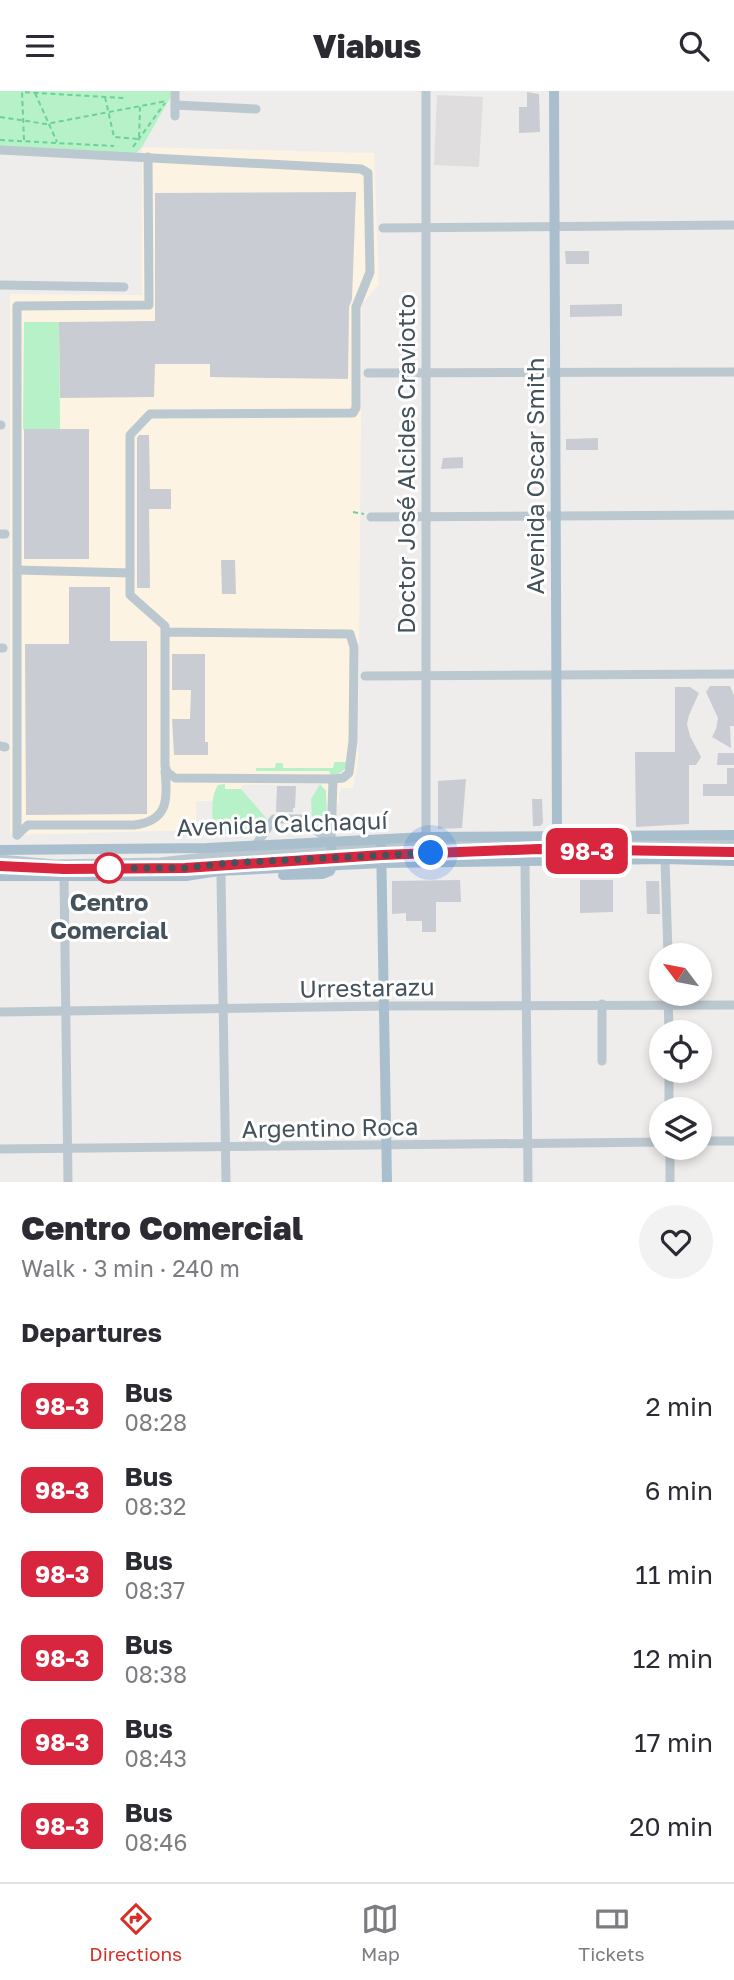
<!DOCTYPE html>
<meta charset="utf-8">
<style>
body{margin:0;font-family:"Golos Text",sans-serif;background:#f2f2f3;color:#2b2b33;height:100vh;display:flex;flex-direction:column;font-size:26px;white-space:nowrap}
*{box-sizing:border-box;margin:0}
p{font-size:23px;color:#7c7c81}
.icon{flex:none;width:38px;height:38px;fill:none;stroke:currentColor;stroke-width:2;stroke-linecap:round;stroke-linejoin:round}
.map{position:relative;height:1091px;overflow:hidden}
.sheet{display:flex;flex-direction:column;background:#fff;flex:1}
.sheet>*{flex:none}
.badge{padding:0 14px;border-radius:10px;font-size:24px;line-height:46px}
.needle{width:46px;rotate:302deg}
.controls{position:absolute;left:649px;top:852px;display:grid;gap:14px}
.controls a{display:grid;place-items:center;width:63px;height:63px;border-radius:50%;background:#fff;box-shadow:0 4px 10px #0003;font-size:35px}
.you{position:absolute;width:35px;height:35px;margin:-18px;border:5px solid #fff;border-radius:50%;background:#1a73e8;box-shadow:0 0 0 10px #1a73e833}
.map>.badge{position:absolute;translate:-50% -50%;box-shadow:0 0 0 4px #fff}
h2{padding:0 21px;font-size:26px;line-height:63px}
.round{display:grid;place-items:center;flex:none;width:74px;height:74px;border-radius:37px;background:#f2f2f3}
.overview{display:flex;align-items:center;justify-content:space-between;height:119px;padding:0 21px}
h1{font-size:33px;font-weight:800;line-height:52px}
ul{padding:0;list-style:none}
li{display:flex;align-items:center;gap:21px;height:84px;padding:0 21px}
li div{flex:1}
li b{display:block;font-size:26px}
li em{font-style:normal}
li .badge{min-width:77px;font-weight:700;text-align:center}
header{display:flex;justify-content:space-between;align-items:center;height:91px;padding:0 21px;background:#fff;font-size:32px;font-weight:800}
.menu{display:flex;justify-content:space-around;align-items:center;height:98px;border-top:2px solid #e1e1e2;background:#fff;font-size:19px;color:#7c7c81}
.menu a{display:grid;justify-items:center;gap:4px}
.menu .on{color:#d93025}
.map>svg:first-child{display:block}
.commercial{fill:#fdf3e3}
.education{fill:#e0ddde}
.green{fill:#b6f1c8}
.building{fill:#c9ccd2}
.lines{fill:none;stroke-linecap:round;stroke-linejoin:round}
.path{stroke:#6dd097;stroke-width:2;stroke-dasharray:5 3.5;stroke-linecap:butt}
.minor{stroke:#bcc8d0;stroke-width:9}
.major{stroke:#aabfce;stroke-width:10}
.line-casing{stroke:#fff;stroke-width:16}
.line{stroke:#d7263d;stroke-width:10}
.walk{stroke:#44525b;stroke-width:7;stroke-dasharray:0 12.6}
.stop-dot{fill:#fff;stroke:#d7263d;stroke-width:3.5}
.labels{text-anchor:middle;dominant-baseline:central;stroke-width:6;stroke-linejoin:round;paint-order:stroke}
.street-label{font-size:24px;fill:#44525b;stroke:#fff}
.stop-label{font-size:24px;font-weight:bold;fill:#44525b;stroke:#fff}
</style>
<header><svg class="icon" aria-label="menu" viewBox="0 0 24 24"><path d="M4 6h16M4 12h16M4 18h16"/></svg>Viabus<svg class="icon" aria-label="search" viewBox="0 0 24 24"><circle cx="10" cy="10" r="6"/><path d="M15 15l6 6"/></svg></header>
<div class="map">
<svg width="734" height="1091" viewBox="0 0 734 1091">
<rect width="100%" height="100%" fill="#efecec"/>
<polygon class="commercial" points="142,56 374,62 379,193 362,213 358,670 353,697 342,697 339,701 339,713 327,712 326,700 320,693 242,694 241,698 225,698 225,694 218,694 212,710 196,710 197,739 10,744 10,203 142,204"/>
<polygon class="education" points="437,4 483,6 479,76 434,74"/>
<g class="green">
<polygon points="0,0 174,0 142,56 133,65 0,59"/>
<polygon points="24,231 59,231 60,338 23,338"/>
<path d="M334,671H348C346,679 339,684 331,685L329,680H256V677H275L276,672H283V677H333Z"/>
<path d="M225,693V698H241L267,728L266,735L259,742L214,744C213,728 209,709 218,694Z"/>
<polygon points="320,693 326,700 327,736 312,728 311,708"/>
</g>
<g class="building">
<polygon points="527,1 539,3 540,41 519,42 519,16 527,16"/>
<polygon points="356,101 352,208 349,216 348,288 210,286 210,273 155,273 154,306 60,307 59,231 155,230 155,102"/>
<polygon points="565,160 589,160 589,173 566,173"/>
<polygon points="622,213 622,225 570,226 570,214"/>
<rect x="24" y="338" width="65" height="130"/>
<polygon points="139,344 149,344 150,398 171,398 171,418 149,418 150,497 137,497 137,347"/>
<polygon points="598,347 598,359 566,359 566,348"/>
<polygon points="463,366 463,377 441,378 443,367"/>
<polygon points="221,469 235,469 236,503 222,503"/>
<polygon points="69,496 110,496 110,550 147,550 147,723 26,724 25,553 69,553"/>
<polygon points="172,563 205,563 205,651 208,651 208,664 174,664 172,628 190,628 191,599 172,599"/>
<polygon points="710,595 730,595 734,605 734,635 730,635 731,657 712,646 716,638 718,627 706,601"/>
<polygon points="675,596 690,596 699,602 689,624 687,633 690,645 701,666 696,674 689,674 689,733 636,736 635,661 675,661"/>
<polygon points="718,662 734,662 734,674 717,674"/>
<polygon points="727,677 734,677 734,705 703,705 703,693 727,693"/>
<polygon points="466,688 462,737 438,738 438,690"/>
<polygon points="277,695 296,695 295,717 293,717 293,721 276,721"/>
<polygon points="532,708 542,708 543,732 540,735 533,735"/>
<polygon points="460,789 461,811 436,811 436,841 422,841 422,830 406,830 406,822 392,823 392,790"/>
<polygon points="580,789 613,789 613,821 580,822"/>
<polygon points="646,790 659,790 660,823 647,823"/>
</g>
<g class="lines">
<g class="path">
<polyline points="35,2 57,51"/>
<polyline points="105,6 114,46 139,48 140,16"/>
<polyline points="0,26 46,33 167,10"/>
<polyline points="0,49 114,55"/>
<polyline points="24,49 22,1 124,7"/>
<polyline points="133,56 165,12"/>
<polyline points="353,421 364,423"/>
</g>
<g class="minor">
<polyline points="426,0 426,746"/>
<polyline points="175,14 256,18"/>
<polyline points="175,25 175,0"/>
<polyline points="0,59 361,78 368,82 370,181 356,216 356,317 353,322 150,323 130,344 130,504 165,535 165,675 167,681 175,687 333,688 343,687 349,682 353,650 354,556 350,543 165,541"/>
<polyline points="383,137 734,134"/>
<polyline points="0,194 124,196"/>
<polyline points="368,282 734,281"/>
<polyline points="0,334 1,334"/>
<polyline points="371,426 734,424"/>
<polyline points="0,443 5,443"/>
<polyline points="17,479 130,482"/>
<polyline points="0,557 3,557"/>
<polyline points="365,585 734,583"/>
<polyline points="0,655 5,656"/>
<polyline points="17,744 17,215 149,214 148,66"/>
<path d="M17,744L28,734H134C168,730 168,709 165,680"/>
<polyline points="331,751 333,688"/>
<polyline points="255,755 274,728 302,728 331,751"/>
<polyline points="550,759 734,761"/>
<polyline points="0,768 55,773 160,771 222,764 381,757 557,752 734,751"/>
<polyline points="665,768 668,864"/>
<polyline points="525,771 528,1091"/>
<polyline points="0,775 36,777"/>
<polyline points="155,777 400,763"/>
<polyline points="64,785 68,1091"/>
<polyline points="221,785 226,1091"/>
<polyline points="668,903 669,942"/>
<polyline points="602,913 602,970"/>
<polyline points="0,921 385,915 734,914"/>
<polyline points="669,980 669,1018"/>
<polyline points="700,1050 734,1050"/>
<polyline points="670,1057 670,1091"/>
<polyline points="0,1058 662,1051"/>
</g>
<g class="major">
<polyline points="554,0 557,744"/>
<polyline points="381,749 387,1091"/>
<polyline points="0,759 207,757 426,746 734,744"/>
<polyline points="501,764 542,763 557,759"/>
<polyline points="283,784 322,783 330,780 332,775 331,751"/>
<polyline points="0,785 186,785 219,780 383,772 665,768 734,770"/>
</g>
</g>
<g class="lines">
<defs>
<polyline id="line" points="0,775 64,778 185,777 382,764 539,758 734,761"/>
</defs>
<use href="#line" class="line-casing"/>
<use href="#line" class="line"/>
<polyline class="walk" points="109,777 185,777 229,772 431,762"/>
</g>
<circle class="stop-dot" cx="109" cy="777" r="14"/>
<g class="labels">
<g class="street-label">
<text transform="translate(405 373) rotate(-90)">Doctor José Alcides Craviotto</text>
<text transform="translate(534 385) rotate(-90)">Avenida Oscar Smith</text>
<text transform="translate(282 732) rotate(-2)">Avenida Calchaquí</text>
<text transform="translate(367 896) rotate(-1)">Urrestarazu</text>
<text transform="translate(330 1036) rotate(-1)">Argentino Roca</text>
</g>
<g class="stop-label">
<text x="109" y="810">Centro<tspan x="109" dy="28">Comercial</tspan></text>
</g>
</g>
</svg>
<div class="controls">
<a><svg class="needle" viewBox="-14 -14 28 28"><path d="M0-13l5 13h-10z" fill="#e53935"/><path d="M0 13l5-13h-10z" fill="#7c7c81"/></svg></a>
<a><svg class="icon" aria-label="locate" viewBox="0 0 24 24"><circle cx="12" cy="12" r="6"/><path d="M12 2v4M12 18v4M2 12h4M18 12h4"/></svg></a>
<a><svg class="icon" aria-label="layers" viewBox="0 0 24 24"><path d="M12 4l9 5-9 5-9-5zM3 14l9 5 9-5"/></svg></a>
</div>
<div class="you" style="left:431px;top:762px"></div>
<b class="badge" style="left:587px;top:760px;background:#d7263d;color:#fff">98-3</b>
</div>
<section class="sheet">
<div class="overview"><div><h1>Centro Comercial</h1><p>Walk · 3 min · 240 m</p></div><a class="round"><svg class="icon" aria-label="heart" viewBox="0 0 24 24"><path d="M12 20l-8-8c-3-5 5-10 8-4 3-6 11-1 8 4z"/></svg></a></div>
<h2>Departures</h2>
<ul>
<li><span class="badge" style="background:#d7263d;color:#fff">98-3</span><div><b>Bus</b><p>08:28</p></div><em>2 min</em></li>
<li><span class="badge" style="background:#d7263d;color:#fff">98-3</span><div><b>Bus</b><p>08:32</p></div><em>6 min</em></li>
<li><span class="badge" style="background:#d7263d;color:#fff">98-3</span><div><b>Bus</b><p>08:37</p></div><em>11 min</em></li>
<li><span class="badge" style="background:#d7263d;color:#fff">98-3</span><div><b>Bus</b><p>08:38</p></div><em>12 min</em></li>
<li><span class="badge" style="background:#d7263d;color:#fff">98-3</span><div><b>Bus</b><p>08:43</p></div><em>17 min</em></li>
<li><span class="badge" style="background:#d7263d;color:#fff">98-3</span><div><b>Bus</b><p>08:46</p></div><em>20 min</em></li>
</ul>
</section>
<nav class="menu">
<a class="on"><svg class="icon" aria-label="directions" viewBox="0 0 24 24"><path d="M12 3l9 9-9 9-9-9zM9 14v-3h6M13 9l2 2-2 2"/></svg>Directions</a>
<a><svg class="icon" aria-label="map" viewBox="0 0 24 24"><path d="M3 6l6-2 6 2 6-2v14l-6 2-6-2-6 2zM9 4v14M15 6v14"/></svg>Map</a>
<a><svg class="icon" aria-label="tickets" viewBox="0 0 24 24"><path d="M3 7h18v10H3zM15 7v10"/></svg>Tickets</a>
</nav>
